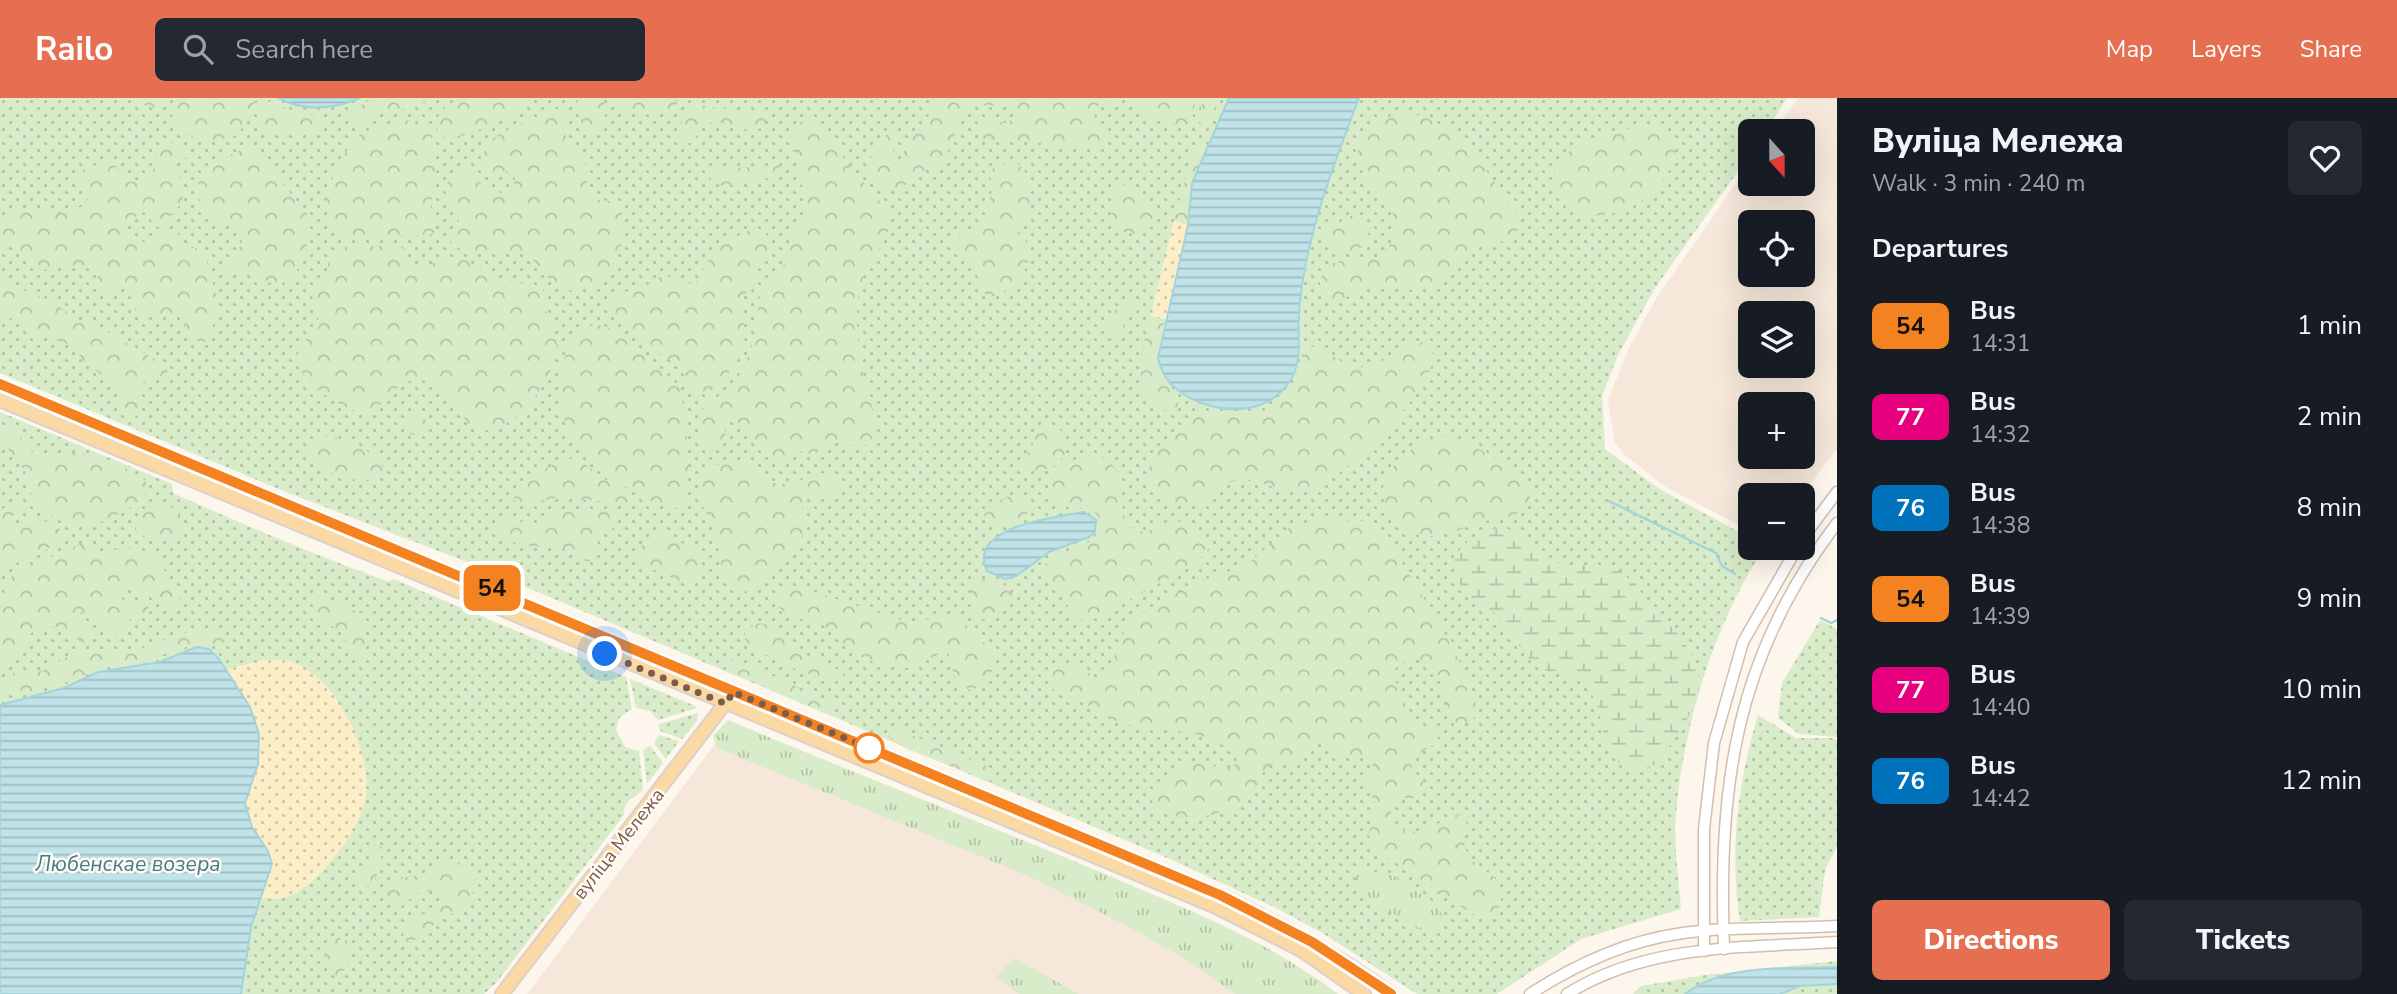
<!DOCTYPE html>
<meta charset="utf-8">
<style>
body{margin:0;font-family:"Nunito Sans",sans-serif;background:#242831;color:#f1f3f6;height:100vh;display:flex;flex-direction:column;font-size:26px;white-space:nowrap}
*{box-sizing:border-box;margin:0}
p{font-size:23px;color:#9ea1a6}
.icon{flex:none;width:38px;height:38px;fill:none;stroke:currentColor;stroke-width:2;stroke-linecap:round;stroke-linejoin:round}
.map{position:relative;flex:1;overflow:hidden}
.details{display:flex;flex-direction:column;background:#171b24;width:560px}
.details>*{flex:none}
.badge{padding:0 14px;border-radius:10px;font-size:24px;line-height:46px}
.needle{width:46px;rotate:159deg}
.controls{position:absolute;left:1738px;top:21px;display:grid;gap:14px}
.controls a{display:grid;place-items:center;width:77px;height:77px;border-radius:10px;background:#171b24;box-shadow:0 7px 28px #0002;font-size:35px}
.you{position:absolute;width:35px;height:35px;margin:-18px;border:5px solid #fff;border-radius:50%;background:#1a73e8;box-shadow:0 0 0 10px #1a73e833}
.map>.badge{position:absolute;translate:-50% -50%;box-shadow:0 0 0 4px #fff}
h2{padding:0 35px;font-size:26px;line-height:63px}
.round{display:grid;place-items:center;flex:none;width:74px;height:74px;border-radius:10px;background:#242831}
.summary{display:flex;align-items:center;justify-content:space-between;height:119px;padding:0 35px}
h1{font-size:33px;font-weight:800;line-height:52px}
.primary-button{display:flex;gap:14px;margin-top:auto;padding:14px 35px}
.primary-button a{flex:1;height:80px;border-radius:10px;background:#e76f51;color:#fff;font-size:28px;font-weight:800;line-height:80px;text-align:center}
.primary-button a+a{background:#242831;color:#f1f3f6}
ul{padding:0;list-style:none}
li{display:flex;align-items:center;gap:21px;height:91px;padding:0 35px}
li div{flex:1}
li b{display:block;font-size:26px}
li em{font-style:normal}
li .badge{min-width:77px;font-weight:700;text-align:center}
header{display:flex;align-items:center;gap:42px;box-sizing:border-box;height:98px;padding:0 35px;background:#e76f51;color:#fff}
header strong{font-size:33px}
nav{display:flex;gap:38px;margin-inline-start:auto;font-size:24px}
.search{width:490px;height:63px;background:#242831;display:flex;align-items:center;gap:18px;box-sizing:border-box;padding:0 24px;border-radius:10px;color:#9ea1a6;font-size:26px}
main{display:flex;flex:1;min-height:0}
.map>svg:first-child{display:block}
.residential{fill:#f5e8da;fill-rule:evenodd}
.grass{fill:url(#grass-dots)}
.forest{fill:url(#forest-crowns)}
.wetland{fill:url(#wetland-marsh)}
.sand{fill:url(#sand-dots)}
.park{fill:url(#park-tufts)}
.water{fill:url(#water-rules);stroke:#a5d3da;stroke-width:2}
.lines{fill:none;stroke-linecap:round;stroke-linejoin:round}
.stream{stroke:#a5d3da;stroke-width:2.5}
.minor-casing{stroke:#d1beb0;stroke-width:13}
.major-casing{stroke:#dad1cd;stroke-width:16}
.minor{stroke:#fff;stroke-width:10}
.major{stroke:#fbd9a5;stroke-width:12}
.line-casing{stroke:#fff;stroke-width:16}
.line{stroke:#f58220;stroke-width:10}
.walk{stroke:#7a5c4d;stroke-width:7;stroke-dasharray:0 12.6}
.stop-dot{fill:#fff;stroke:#f58220;stroke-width:3.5}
.labels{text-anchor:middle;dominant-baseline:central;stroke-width:5;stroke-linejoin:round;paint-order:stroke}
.street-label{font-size:19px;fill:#7a5c4d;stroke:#fffaf3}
.water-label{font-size:21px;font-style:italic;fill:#437c86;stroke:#fffaf3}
</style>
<header>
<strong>Railo</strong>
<div class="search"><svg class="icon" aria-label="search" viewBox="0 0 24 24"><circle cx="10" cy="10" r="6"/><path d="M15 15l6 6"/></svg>Search here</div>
<nav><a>Map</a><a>Layers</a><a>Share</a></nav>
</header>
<main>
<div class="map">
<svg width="1837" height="896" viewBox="0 0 1837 896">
<defs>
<pattern id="grass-dots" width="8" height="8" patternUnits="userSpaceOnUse" patternTransform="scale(1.75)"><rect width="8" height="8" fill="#d8ecc9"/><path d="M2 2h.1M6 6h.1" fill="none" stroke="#b4c2a5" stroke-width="1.8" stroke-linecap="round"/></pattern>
<pattern id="forest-crowns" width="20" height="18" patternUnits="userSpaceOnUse" patternTransform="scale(1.75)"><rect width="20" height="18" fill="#d8ecc9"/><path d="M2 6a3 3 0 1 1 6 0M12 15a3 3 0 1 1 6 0" fill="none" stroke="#b4c2a5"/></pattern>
<pattern id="wetland-marsh" width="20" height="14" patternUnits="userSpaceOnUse" patternTransform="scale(1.75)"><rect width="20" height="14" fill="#d8ecc9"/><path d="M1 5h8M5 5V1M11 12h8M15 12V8" fill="none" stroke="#b4c2a5"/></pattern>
<pattern id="sand-dots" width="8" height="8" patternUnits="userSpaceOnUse" patternTransform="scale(1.75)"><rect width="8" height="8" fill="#fcefc7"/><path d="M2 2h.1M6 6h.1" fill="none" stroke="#d1c5a4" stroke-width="1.8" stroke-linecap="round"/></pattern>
<pattern id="park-tufts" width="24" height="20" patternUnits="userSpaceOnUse" patternTransform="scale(1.75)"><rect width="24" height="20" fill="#d8ecc9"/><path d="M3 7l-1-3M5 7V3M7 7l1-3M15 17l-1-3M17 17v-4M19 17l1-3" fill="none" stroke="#b4c2a5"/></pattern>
<pattern id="water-rules" width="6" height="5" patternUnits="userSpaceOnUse" patternTransform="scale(1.75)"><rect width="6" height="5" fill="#bfe3e8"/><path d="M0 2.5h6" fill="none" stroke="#a0bbbe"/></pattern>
</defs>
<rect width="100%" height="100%" fill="#fdf6ec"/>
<g class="residential">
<path d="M1799,0H1837V351L1802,397H1750V433L1664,388L1626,358L1615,345L1608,302L1630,248L1657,199L1750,65V86H1802V33H1773ZM1750,124H1802V177H1750ZM1750,215H1802V268H1750ZM1750,306H1802V359H1750Z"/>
<polygon points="730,626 1335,896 527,896"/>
</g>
<g class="grass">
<path d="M0,0H278C306,14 331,12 360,0H1229L1192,85L1188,127L1174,124L1151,217L1165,221L1159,251L1211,308L1237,311L1268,304L1290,284L1296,268L1299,211L1316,117L1359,0H1787L1766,33H1750V56L1655,190L1618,257L1602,298L1605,351L1661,392L1750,440V450H1764C1714,527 1684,624 1676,716C1673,746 1679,780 1681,811L1581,841L1497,896H1417L1324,836L1276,810L1163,758L464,463L281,392L0,275Z"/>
<path d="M0,314L172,386L173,395C244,427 316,457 389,484L393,481L626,579L632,611L619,620L616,632L625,649L639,653L643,691C636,701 623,700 624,717L496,885L484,896H241L251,829L262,800L277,801L298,794L335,757L364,664L351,627L329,593L303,569L265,562L225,572L209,551L196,549L160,564L98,574L64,590L0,607Z"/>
<polygon points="1820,522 1837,531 1837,639 1799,636 1778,620 1782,585"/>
<polygon points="630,581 693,607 697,610 658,622 650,613 636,610"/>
<polygon points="698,615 697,623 682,641 660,633 659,626"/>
<path d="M1758,617L1796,640H1833L1837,643V749L1825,772L1819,819L1740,823C1729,754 1738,684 1758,617Z"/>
<polygon points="659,637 679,643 666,661 654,645"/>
<polygon points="650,648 663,665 647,686 643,652"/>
<polygon points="1837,863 1837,896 1633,896 1641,888 1705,877"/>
</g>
<g class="forest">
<polygon points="128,0 162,0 159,7 152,10"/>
<path d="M179,0H256V1L239,36C218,46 170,46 172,12Z"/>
<path d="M373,0H428C412,17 393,7 375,17C366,22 361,30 350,25L351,14Z"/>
<path d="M465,0H535C528,14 461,42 445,40L437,32L439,16L449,6Z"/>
<path d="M578,0H604L605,30L599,36L590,35C580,26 575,14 578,0Z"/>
<path d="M618,0H674L677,5L675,10C662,18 628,19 616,9Z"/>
<path d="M938,0H1196L1192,22L1183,28L1151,21L1130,1L1098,7L1094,20L1110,34L1112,40L1106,46L1088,51L1026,43L990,44L979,38L976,25L984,21L1006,25L1014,21L1015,13L1007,8L973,7L964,15L943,65L913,77L900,94C890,95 868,79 869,67C870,56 884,35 894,33L898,39L890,62L895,68L901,67L906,44L932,14Z"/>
<polygon points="1203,0 1216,0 1213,20 1203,28 1199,23"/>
<path d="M271,3L295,14L322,19L329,26L320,33L267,34C255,28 254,17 262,7Z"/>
<path d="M699,7L759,15L766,19V27C741,46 711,0 694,44L685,46C675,33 683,12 699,7Z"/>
<path d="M561,11L565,17L566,38L585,65L588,95L599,102L616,104C641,132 606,200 567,192C547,188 542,166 526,157C501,152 466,166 448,140L459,124L445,93L450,77L464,71L492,94C504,97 515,91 515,79L506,73L492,76L486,73C473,40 509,32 530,22C541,17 549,10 561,11Z"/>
<path d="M1400,15C1457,16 1487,75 1517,116L1519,129C1509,151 1486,141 1468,152C1452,162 1447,181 1429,189C1411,197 1395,186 1377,188C1360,190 1348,204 1331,200L1320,190V181L1330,166L1377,159L1389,149C1394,135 1396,121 1390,107C1384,94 1372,89 1365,78C1345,44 1371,23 1400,15Z"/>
<path d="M807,21L820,27L854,74L891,116C892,146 861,166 858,200C855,226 859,254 864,280C869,300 876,318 875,338L862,350L831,343L814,356L796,353L777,364C756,357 752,331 733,321L724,324L726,342L718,352L713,353L701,344L698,318L708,305L727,293L743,272L753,246L760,196L783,169L792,137L803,119L804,100L792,45L795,27Z"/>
<path d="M404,22C447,25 437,80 431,107C429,116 436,124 435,134L427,139C399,132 359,147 338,139C331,132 324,108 326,98C329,85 347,48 357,39C369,29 389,26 404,22Z"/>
<path d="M1652,28C1702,41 1661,92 1635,107C1623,114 1607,117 1593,118C1564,119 1538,84 1562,60C1584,38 1622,30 1652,28Z"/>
<polygon points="1203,43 1207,51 1190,92 1188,127 1174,123 1193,53 1198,45"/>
<path d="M169,44L187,49L190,54L187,60L178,61L173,67L183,88V104L160,129L153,127L148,113C137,115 126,125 125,136L130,142L143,144L172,131L180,137L182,150H196L206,161L218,203L213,220V240L202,245L193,241L178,217L151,218L135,212L127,188L120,186L107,196L101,194C97,187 100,178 95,172C86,162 55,171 45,172L15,149L0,148V128C27,90 52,133 86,105L88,99L78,88L76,80L85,70L112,63L125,82L138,85L152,76L159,50Z"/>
<path d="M254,50L265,56L278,80L309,118C311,138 303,185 276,186C266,186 261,177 252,175C241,173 236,181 226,173L224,163L241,148L243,138L237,130L216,125C209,118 197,102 197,93C195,73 238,49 254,50Z"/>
<path d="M1010,64L1020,67L1029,80L1030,113L1016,129C1019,136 1026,141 1028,148C1033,172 1012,194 990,199L982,194L975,169L950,145L954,138L982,126L992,93L990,75L994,69Z"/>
<path d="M777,67L782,70L777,79C771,81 766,80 759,81C742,83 723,97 709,79L717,72Z"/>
<polygon points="1122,86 1135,91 1156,112 1154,127 1136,136 1122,134 1112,119 1111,95"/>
<polygon points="1350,118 1358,118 1367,125 1370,145 1353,154 1330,153 1324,145 1326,133"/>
<path d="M752,131L765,134L771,146L742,203L745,240L736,267L716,289L698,295C689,289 686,277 678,269C658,249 614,236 610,202C617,190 628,196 640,191C649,188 654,179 664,178C677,178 682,189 696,184L707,164L724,145Z"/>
<path d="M381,148L406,151L407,166L414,171L448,161L466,162L494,180L541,189C548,198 543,205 546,214C549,227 557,236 557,249C558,277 515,334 485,332C454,330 459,285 421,282C394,279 388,313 363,314C346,315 295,280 297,261C298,244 311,239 320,227L312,199L326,178L329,160L343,150Z"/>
<path d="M0,177L20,191L52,203L78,223L107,233L166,268L168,274L164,280L148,281L141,286C134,297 142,308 138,318L132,319L122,313L119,287L86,267L74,248L39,237L13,221L0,219Z"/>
<path d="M1135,203L1139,205L1138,212L1128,220L1120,238L1110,241L1105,230C1108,214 1120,207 1135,203Z"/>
<path d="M1151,218L1165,221L1159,251L1170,287L1180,302L1176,310L1169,313C1125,304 1144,245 1151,218Z"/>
<path d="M593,227C601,227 607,228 614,232C623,237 674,281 678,288C687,306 694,396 682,409C652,418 582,358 569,333C554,303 556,240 593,227Z"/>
<path d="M1420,244L1428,246L1434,259C1429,296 1338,392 1299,394C1277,396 1259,378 1237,382C1211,388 1212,417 1171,406C1161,403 1152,396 1148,385C1142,365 1182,321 1198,317C1229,310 1250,326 1280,304C1304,288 1293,266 1307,249C1326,245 1337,268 1358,269C1383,271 1397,246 1420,244Z"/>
<circle cx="415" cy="326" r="11"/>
<polygon points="1042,327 1054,327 1065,336 1066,356 1052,370 1023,374 1018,367 1032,351 1035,336"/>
<path d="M8,329C23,335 25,353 40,358C51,362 63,355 73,355C95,355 123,368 142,379C166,401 94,431 76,429C63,427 44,412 35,402C27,393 30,382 24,372C16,358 0,347 0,330Z"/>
<path d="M1440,338C1461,338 1522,371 1531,390C1531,420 1509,418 1486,423C1465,428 1446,440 1424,438C1398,435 1374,406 1386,380C1396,359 1419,344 1440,338Z"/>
<path d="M319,339C341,337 366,350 382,365L383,374C367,394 311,374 308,350Z"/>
<path d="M1095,356C1136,372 1112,402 1129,429C1154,441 1156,423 1176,423C1190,423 1207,437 1210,449L1195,466L1096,520C1071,529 1072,512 1061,495C1057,489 1049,486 1043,482L1042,469C1060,450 1097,453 1102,424L1093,412L1055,407L1047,397C1049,375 1074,358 1095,356Z"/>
<path d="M577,360L627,398L629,405L555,400L526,406L514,403C512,384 560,360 577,360Z"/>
<path d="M741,364C757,371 765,387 784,386C803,386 819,369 838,377L841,381C839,405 819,397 804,402C799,412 808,423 804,436L756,489L742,495C719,489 721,457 716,439C710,417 686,390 706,368Z"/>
<polygon points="1010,398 1027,404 1028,415 1008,427 989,427 984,418 987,408"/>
<polygon points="14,405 22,406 24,412 8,420 6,425 10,428 37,419 60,431 65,439 43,454 0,472 0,412"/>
<path d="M162,407L174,410L182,420L181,436C170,444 149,443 137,435C131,417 147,410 162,407Z"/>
<polygon points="567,411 610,413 619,420 615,429 599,440 594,461 587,464 558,449 521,448 496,435 495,426 500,420 540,427 554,415"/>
<path d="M1316,422L1366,423L1381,431C1400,464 1485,588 1476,618C1446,644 1447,597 1441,583C1439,576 1434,569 1430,564L1411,560L1396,569C1391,586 1409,616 1422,627C1427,631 1433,631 1438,635L1439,644L1410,661L1411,669L1423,684L1422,695L1414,700L1396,699L1389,708L1395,725C1418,745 1436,724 1458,716L1466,720C1469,732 1461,741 1466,752C1478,779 1506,769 1500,809L1489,819L1472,816L1374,750L1368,736L1374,721L1375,705L1364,679L1373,668L1371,659H1343L1329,648L1315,645L1298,663L1267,669C1259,678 1258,690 1251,698C1232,719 1175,727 1153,709L1152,702C1157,685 1181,664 1200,665C1212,666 1221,673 1234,668L1237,660C1212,627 1161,636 1126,626C1107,621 1094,609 1077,602C1065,598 1052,596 1047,582C1054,570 1069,561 1082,569C1088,573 1089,577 1095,580L1108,574L1122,537L1139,517L1192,486L1245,468L1289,430Z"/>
<polygon points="663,436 696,452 703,473 696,485 685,485 640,466 637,452 652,440"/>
<path d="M83,445L100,454L126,450L149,454L159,464L179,495L180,508C163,522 150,487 126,492L121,497L123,503L147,507L150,512L147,518L131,520L119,536L113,537L92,518L81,514L77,522L90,536L89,541L83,545L60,529L39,530L31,535L26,551L0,574V524L6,483L19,473Z"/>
<path d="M980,480L1007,488L1012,496L1008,509L991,523C973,522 965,502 971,487Z"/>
<path d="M799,489L904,523C944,525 947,502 978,540C983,546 991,545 996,551C999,568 988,589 970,592L957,586L948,555C933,554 920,570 903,570C884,569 858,561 844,546C837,540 832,533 824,528C809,520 787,522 777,506L781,494Z"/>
<path d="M319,498L361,515L365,524C361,538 369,550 363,560L350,559L344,535L317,520L312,505Z"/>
<path d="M757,525L771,527L796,552L843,574L845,582C832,591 753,554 745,542V534Z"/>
<polygon points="202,529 223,535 225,544 217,547 192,547 139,566 99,570 71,584 56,585 39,593 14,594 0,604 0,584 15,574 43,573 73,555 128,555"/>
<polygon points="734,560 832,605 835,614 827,616 729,573 724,564"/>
<polygon points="891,631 897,631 993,671 998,680 989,683 905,650 888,638"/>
<polygon points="375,746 382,749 381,767 373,786 363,790 354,784 353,777 372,769 370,755"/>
<path d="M446,763L462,765L474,771L477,788C464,813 452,815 430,829C421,834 418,843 407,845L403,836C409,817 421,817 437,812L444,801L439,794L421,792L397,812L387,803L388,792L403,780L431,776Z"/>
<path d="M337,839L349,844L354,852L342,876L336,880C327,872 321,852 328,842Z"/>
</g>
<path class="wetland" d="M1501,429C1528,435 1531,453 1553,463C1574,473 1596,461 1616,471C1631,479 1642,497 1654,509C1696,555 1718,580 1677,637C1666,652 1656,674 1635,673C1591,660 1612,611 1583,586C1571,575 1553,578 1539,569C1521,557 1513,535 1499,520C1491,510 1478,507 1469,498C1435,463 1465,437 1501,429Z"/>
<g class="sand">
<polygon points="1174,123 1188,127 1165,221 1151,218"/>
<path d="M265,562C274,562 283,561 292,564C336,578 372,655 366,698C361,731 320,786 289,798C280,801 271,801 262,800C283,745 254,755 246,710C243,694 255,683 257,669C260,649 235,590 225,572Z"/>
</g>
<g class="park">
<path d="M728,622C854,675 981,724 1107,777C1186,811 1270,843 1338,896H1235L1185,861L1131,830L1026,777L717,650L713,638Z"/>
<polygon points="1360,771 1392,777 1440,808 1443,826 1440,832 1423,833 1362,798 1355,779"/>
<polygon points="1014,860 1079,896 1019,896 996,879"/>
</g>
<g class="water">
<path d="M278,0H360C332,12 305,14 278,0Z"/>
<path d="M1229,0H1359C1332,71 1305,139 1299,215C1297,236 1303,264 1290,283C1269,314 1232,317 1199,304C1178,296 1163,283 1158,260L1188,127L1192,85Z"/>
<path d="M1084,414L1096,422L1095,434L1089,439L1049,454L1016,478L1005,481L987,473C966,428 1057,419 1084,414Z"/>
<polygon points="196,549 209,551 219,561 250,609 259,636 258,666 245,705 252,729 268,753 272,766 251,829 241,896 0,896 0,607 64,590 98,574 160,564"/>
<path d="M1837,869V886L1800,888L1780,896H1685C1724,865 1789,871 1837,869Z"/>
</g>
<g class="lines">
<g class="stream">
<polyline points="1609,403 1716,455 1722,468 1735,476"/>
<polyline points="1821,520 1831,525 1837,522"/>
</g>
<defs>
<g id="minor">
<polyline points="1802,441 1837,394"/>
<path d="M1724,851C1718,688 1735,559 1837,425"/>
<polyline points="1704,853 1704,731 1714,645 1743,544 1797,450"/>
<path d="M1530,896C1575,867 1623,844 1677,836C1729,828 1784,831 1837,828"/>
<path d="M1567,896C1648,845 1745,850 1837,844"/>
</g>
<g id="major">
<path d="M0,286L1220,797C1280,826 1338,856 1391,896"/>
<polyline points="0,302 1214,808 1301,852 1364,896"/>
<polyline points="502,896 730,599"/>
</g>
</defs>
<use href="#minor" class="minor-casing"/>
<use href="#major" class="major-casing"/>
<use href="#minor" class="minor"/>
<use href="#major" class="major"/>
</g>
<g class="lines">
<defs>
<polyline id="line" points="0,286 1220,797 1312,844 1391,896"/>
</defs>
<use href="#line" class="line-casing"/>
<use href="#line" class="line"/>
<polyline class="walk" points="605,556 726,606 733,594 869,650"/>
</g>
<circle class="stop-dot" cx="869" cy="650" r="14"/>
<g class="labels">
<g class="street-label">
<text transform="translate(619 746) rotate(-52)">вуліца Мележа</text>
</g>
<g class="water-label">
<text x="128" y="766">Любенскае возера</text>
</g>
</g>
</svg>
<div class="controls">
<a><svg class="needle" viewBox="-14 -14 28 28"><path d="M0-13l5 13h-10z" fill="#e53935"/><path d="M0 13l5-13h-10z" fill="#9ea1a6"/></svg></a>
<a><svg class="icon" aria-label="locate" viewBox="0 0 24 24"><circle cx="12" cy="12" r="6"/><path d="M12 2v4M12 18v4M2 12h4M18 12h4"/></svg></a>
<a><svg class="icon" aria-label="layers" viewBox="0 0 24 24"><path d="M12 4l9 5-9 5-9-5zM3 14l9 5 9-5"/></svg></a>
<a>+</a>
<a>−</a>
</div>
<div class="you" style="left:605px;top:556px"></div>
<b class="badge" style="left:492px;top:490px;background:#f58220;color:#111">54</b>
</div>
<section class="details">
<div class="summary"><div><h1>Вуліца Мележа</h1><p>Walk · 3 min · 240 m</p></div><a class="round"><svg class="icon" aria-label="heart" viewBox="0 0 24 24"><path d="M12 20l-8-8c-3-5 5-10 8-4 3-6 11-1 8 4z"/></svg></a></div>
<h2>Departures</h2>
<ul>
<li><span class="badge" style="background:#f58220;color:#111">54</span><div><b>Bus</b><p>14:31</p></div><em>1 min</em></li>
<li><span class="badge" style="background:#e6007e;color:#fff">77</span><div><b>Bus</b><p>14:32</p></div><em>2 min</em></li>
<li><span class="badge" style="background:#0072bc;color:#fff">76</span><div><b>Bus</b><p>14:38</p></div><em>8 min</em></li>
<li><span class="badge" style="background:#f58220;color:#111">54</span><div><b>Bus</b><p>14:39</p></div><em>9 min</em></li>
<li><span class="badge" style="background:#e6007e;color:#fff">77</span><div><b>Bus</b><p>14:40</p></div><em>10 min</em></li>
<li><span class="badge" style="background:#0072bc;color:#fff">76</span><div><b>Bus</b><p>14:42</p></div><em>12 min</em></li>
</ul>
<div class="primary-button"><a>Directions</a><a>Tickets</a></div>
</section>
</main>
